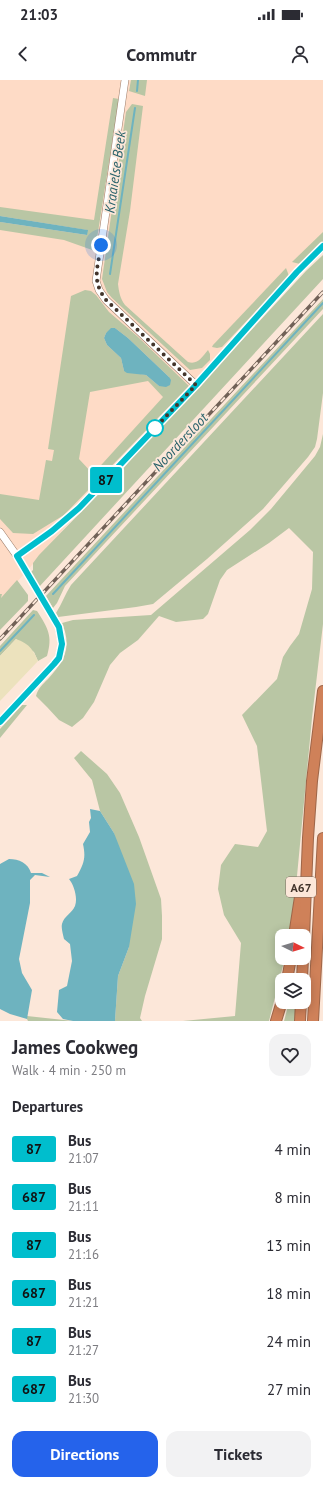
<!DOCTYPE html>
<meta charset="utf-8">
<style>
body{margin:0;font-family:"PT Sans",sans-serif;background:#f2f2f3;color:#2b2b33;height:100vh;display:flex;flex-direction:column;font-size:15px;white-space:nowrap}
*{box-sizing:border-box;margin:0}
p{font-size:13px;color:#7c7c81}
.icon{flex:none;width:22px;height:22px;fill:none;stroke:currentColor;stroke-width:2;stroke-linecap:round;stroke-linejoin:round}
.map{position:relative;height:941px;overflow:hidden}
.drawer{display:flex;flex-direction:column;background:#fff;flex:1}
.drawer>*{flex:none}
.badge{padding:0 8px;border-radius:3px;font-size:14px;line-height:26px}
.needle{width:26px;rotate:95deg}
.controls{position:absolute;left:275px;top:849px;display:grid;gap:8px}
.controls a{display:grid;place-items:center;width:36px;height:36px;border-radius:8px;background:#fff;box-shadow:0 2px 10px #0003;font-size:20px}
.you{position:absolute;width:20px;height:20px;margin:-10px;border:3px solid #fff;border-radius:50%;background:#1a73e8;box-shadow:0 0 0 6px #1a73e833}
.map>.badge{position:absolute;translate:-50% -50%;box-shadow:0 0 0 2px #fff}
h2{padding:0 12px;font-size:15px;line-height:36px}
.round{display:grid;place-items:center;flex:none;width:42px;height:42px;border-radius:12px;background:#f2f2f3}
.overview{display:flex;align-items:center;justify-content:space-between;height:68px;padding:0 12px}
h1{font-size:19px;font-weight:700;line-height:30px}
.cta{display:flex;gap:8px;margin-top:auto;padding:8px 12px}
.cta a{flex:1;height:46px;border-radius:12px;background:#2563eb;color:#fff;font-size:16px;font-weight:700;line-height:46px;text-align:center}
.cta a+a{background:#f2f2f3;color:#2b2b33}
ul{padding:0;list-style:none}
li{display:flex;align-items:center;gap:12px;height:48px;padding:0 12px}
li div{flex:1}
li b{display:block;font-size:15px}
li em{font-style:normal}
li .badge{min-width:44px;font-weight:700;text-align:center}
.status{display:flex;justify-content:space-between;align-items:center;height:28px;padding:0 20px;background:#fff;direction:ltr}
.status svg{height:11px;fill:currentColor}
header{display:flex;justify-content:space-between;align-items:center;height:52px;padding:0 12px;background:#fff;font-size:18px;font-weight:700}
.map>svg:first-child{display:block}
.built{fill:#fedbc6}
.green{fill:#b9c6a4;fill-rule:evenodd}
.sand{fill:#ece2bd}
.water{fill:#6eb3bf}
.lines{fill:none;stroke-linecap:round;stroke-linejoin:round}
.stream{stroke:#6eb3bf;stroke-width:2}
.minor-casing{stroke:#9c7c68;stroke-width:8}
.highway-casing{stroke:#9e6649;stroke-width:12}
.minor{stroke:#fff;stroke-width:7}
.highway{stroke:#cf8159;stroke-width:10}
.rail-casing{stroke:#716157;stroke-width:3.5}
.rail{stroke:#fce7d9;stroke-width:2;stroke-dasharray:6;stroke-linecap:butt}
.line-casing{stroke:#fff;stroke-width:9}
.line{stroke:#00becd;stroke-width:6}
.walk{stroke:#42342b;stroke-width:4;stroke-dasharray:0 7.2}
.stop-dot{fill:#fff;stroke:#00becd;stroke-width:2}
.labels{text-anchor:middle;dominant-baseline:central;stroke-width:3.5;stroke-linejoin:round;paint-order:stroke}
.shield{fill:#fce7d9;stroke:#7a6a5f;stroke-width:1}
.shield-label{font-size:12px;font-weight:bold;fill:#42342b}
.water-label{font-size:14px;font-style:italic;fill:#27616a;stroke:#fce7d9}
</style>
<div class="status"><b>21:03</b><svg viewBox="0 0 49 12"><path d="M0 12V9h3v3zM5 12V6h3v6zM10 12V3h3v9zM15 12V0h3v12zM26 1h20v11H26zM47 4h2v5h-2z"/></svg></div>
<header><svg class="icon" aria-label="back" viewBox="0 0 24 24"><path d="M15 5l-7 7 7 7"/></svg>Commutr<svg class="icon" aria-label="person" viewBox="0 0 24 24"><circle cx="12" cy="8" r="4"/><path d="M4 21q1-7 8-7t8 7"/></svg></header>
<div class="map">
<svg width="323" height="941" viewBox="0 0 323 941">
<rect width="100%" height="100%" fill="#fce7d9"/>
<polygon class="built" points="0,0 323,0 323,164 191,305 2,519 0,519"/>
<g class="green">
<polygon points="131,0 147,0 145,16 129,11"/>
<polygon points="113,18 119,19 95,171 64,160 0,150 0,142 87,155 87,150 0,136 0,127 94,140"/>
<path d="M132,24L143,26L130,131L118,204C119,212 120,218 125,225L188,282C198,285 202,277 208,270L210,274V280L202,288L190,290L112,218L107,212L102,199L126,32Z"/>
<polygon points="323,152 323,162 300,184 292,182"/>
<polygon points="323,175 323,199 39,507 31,492 33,490 33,483 39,475 123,389 149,357 217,287 306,191"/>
<polygon points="286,188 289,196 222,267 217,268 212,267 213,265"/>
<path d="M85,210L91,211L96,215L109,232L137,256L189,306L64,435L33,454L13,453L0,439V414L39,420L46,380L52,381L54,370L48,369L71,216ZM115,248L128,258L169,297L159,306L146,295L124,291L121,278L107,265L104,258L106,253ZM148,301L163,317L93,394L79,379L90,312Z"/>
<polygon points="323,219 323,229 65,506 57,523 53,528 46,516"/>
<path d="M323,234V313L317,359L315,367L308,377L263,429L207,479L153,524L136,527L58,537L56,533C62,524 65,514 71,505Z"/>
<path d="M323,354V544L312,638L295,817L290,856H282V878H285L269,941H183L235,936L241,863L224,835L218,809L221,785L235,764L258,767L267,751L257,666L242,635L277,599L283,577L290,566L299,554L312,509L313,472L289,448L269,463L227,490L220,500L208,534L203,539L176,542L159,536L138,560L120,573L110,585L94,622L83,638L72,647L59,640L47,627L36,616C38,608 43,604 48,599C65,580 72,567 62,543L73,540L151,535L250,450L271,429L315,376L320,367Z"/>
<polygon points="17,500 28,515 28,521 0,550 0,514 2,514 1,518"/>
<path d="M33,530L37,531C48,548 53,556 47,576L38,581L34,572L16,559L0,576V566Z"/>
<polygon points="22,625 27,625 0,658 0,649"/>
<polygon points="81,671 107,694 120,713 139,757 161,819 162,836 162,859 145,916 140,938 142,941 115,941 118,896 129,867 114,753 100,731 92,700 74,678"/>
<polygon points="289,922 297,922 296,941 284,941"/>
<polygon points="27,936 73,941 28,941 27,939"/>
</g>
<path class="sand" d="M16,559C29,564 32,568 38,581L0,621V576Z"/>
<g class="water">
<polygon points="0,136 88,150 87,155 0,142"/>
<polygon points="111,248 115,248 128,258 169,297 171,300 170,305 166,307 159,306 146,295 127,293 124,291 121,278 107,265 104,258 106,253"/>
<path d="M90,729L100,731L114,753L134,804L136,824L129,867L118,896L115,941H73L63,939L57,932L59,910L67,906L72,881L70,864L64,859C63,854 61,848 62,844C64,836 72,833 75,826C78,818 74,805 69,799L77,796C84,783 86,778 83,764L90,752L89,742L91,738Z"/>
<path d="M9,779C19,779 28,783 31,793H42L50,797L35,795L30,800V823L19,879L22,893L32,910L27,939L10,934L0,929V784Z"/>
</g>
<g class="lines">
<g class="stream">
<polyline points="137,11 138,0"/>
<polyline points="110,194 135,28"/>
<polyline points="53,514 323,223"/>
<polyline points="0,571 34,535"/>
</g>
<defs>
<g id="minor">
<polyline points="125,0 96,201 99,210 106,220 196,305"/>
<polyline points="0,452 17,476 59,547 62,564 59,578 54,584 0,642"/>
<polyline points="17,476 52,451 79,428 196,305 297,192 323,166"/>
</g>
<g id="highway">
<polyline points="294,856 300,817"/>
<polyline points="304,856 308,758 312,701 323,611"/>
<polyline points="287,900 291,878"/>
<polyline points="302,900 303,878"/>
<polyline points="276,941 282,921"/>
<polyline points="300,941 301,922"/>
<polyline points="313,941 323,758"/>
</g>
</defs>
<use href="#minor" class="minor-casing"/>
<use href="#highway" class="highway-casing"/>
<use href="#minor" class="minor"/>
<use href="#highway" class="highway"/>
<defs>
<polyline id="rail" points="0,559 323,212"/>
</defs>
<use href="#rail" class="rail-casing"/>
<use href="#rail" class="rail"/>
</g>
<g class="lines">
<defs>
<polyline id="line" points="0,642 54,584 59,578 62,564 59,547 17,476 52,451 79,428 196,305 297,192 323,166"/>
</defs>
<use href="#line" class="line-casing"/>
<use href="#line" class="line"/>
<path class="walk" d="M101,165C98,188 91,200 106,220L196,305L153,350L155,348"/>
</g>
<circle class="stop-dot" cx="155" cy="348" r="8"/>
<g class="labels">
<rect class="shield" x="286" y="797" width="30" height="20" rx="3"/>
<g class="shield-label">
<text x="301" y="807">A67</text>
</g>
<g class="water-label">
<text transform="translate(115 92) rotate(-82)">Kraaielse Beek</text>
<text transform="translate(180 362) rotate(-47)">Noordersloot</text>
</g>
</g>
</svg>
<div class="controls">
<a><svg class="needle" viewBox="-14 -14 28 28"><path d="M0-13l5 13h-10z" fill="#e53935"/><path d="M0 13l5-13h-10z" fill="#7c7c81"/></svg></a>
<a><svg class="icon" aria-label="layers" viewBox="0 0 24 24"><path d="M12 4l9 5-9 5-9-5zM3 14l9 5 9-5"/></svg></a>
</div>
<div class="you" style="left:101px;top:165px"></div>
<b class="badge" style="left:106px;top:400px;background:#00becd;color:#111">87</b>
</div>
<section class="drawer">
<div class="overview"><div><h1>James Cookweg</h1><p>Walk · 4 min · 250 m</p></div><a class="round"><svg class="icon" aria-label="heart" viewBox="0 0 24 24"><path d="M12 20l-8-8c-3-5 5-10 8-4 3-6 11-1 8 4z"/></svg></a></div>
<h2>Departures</h2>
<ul>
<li><span class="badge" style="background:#00becd;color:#111">87</span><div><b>Bus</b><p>21:07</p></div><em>4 min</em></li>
<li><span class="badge" style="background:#00becd;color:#111">687</span><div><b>Bus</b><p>21:11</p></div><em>8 min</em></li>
<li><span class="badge" style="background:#00becd;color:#111">87</span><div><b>Bus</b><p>21:16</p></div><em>13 min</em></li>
<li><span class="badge" style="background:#00becd;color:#111">687</span><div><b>Bus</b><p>21:21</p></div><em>18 min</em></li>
<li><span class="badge" style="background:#00becd;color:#111">87</span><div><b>Bus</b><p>21:27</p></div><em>24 min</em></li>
<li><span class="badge" style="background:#00becd;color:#111">687</span><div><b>Bus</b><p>21:30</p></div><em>27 min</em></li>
</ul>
<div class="cta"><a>Directions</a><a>Tickets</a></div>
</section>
